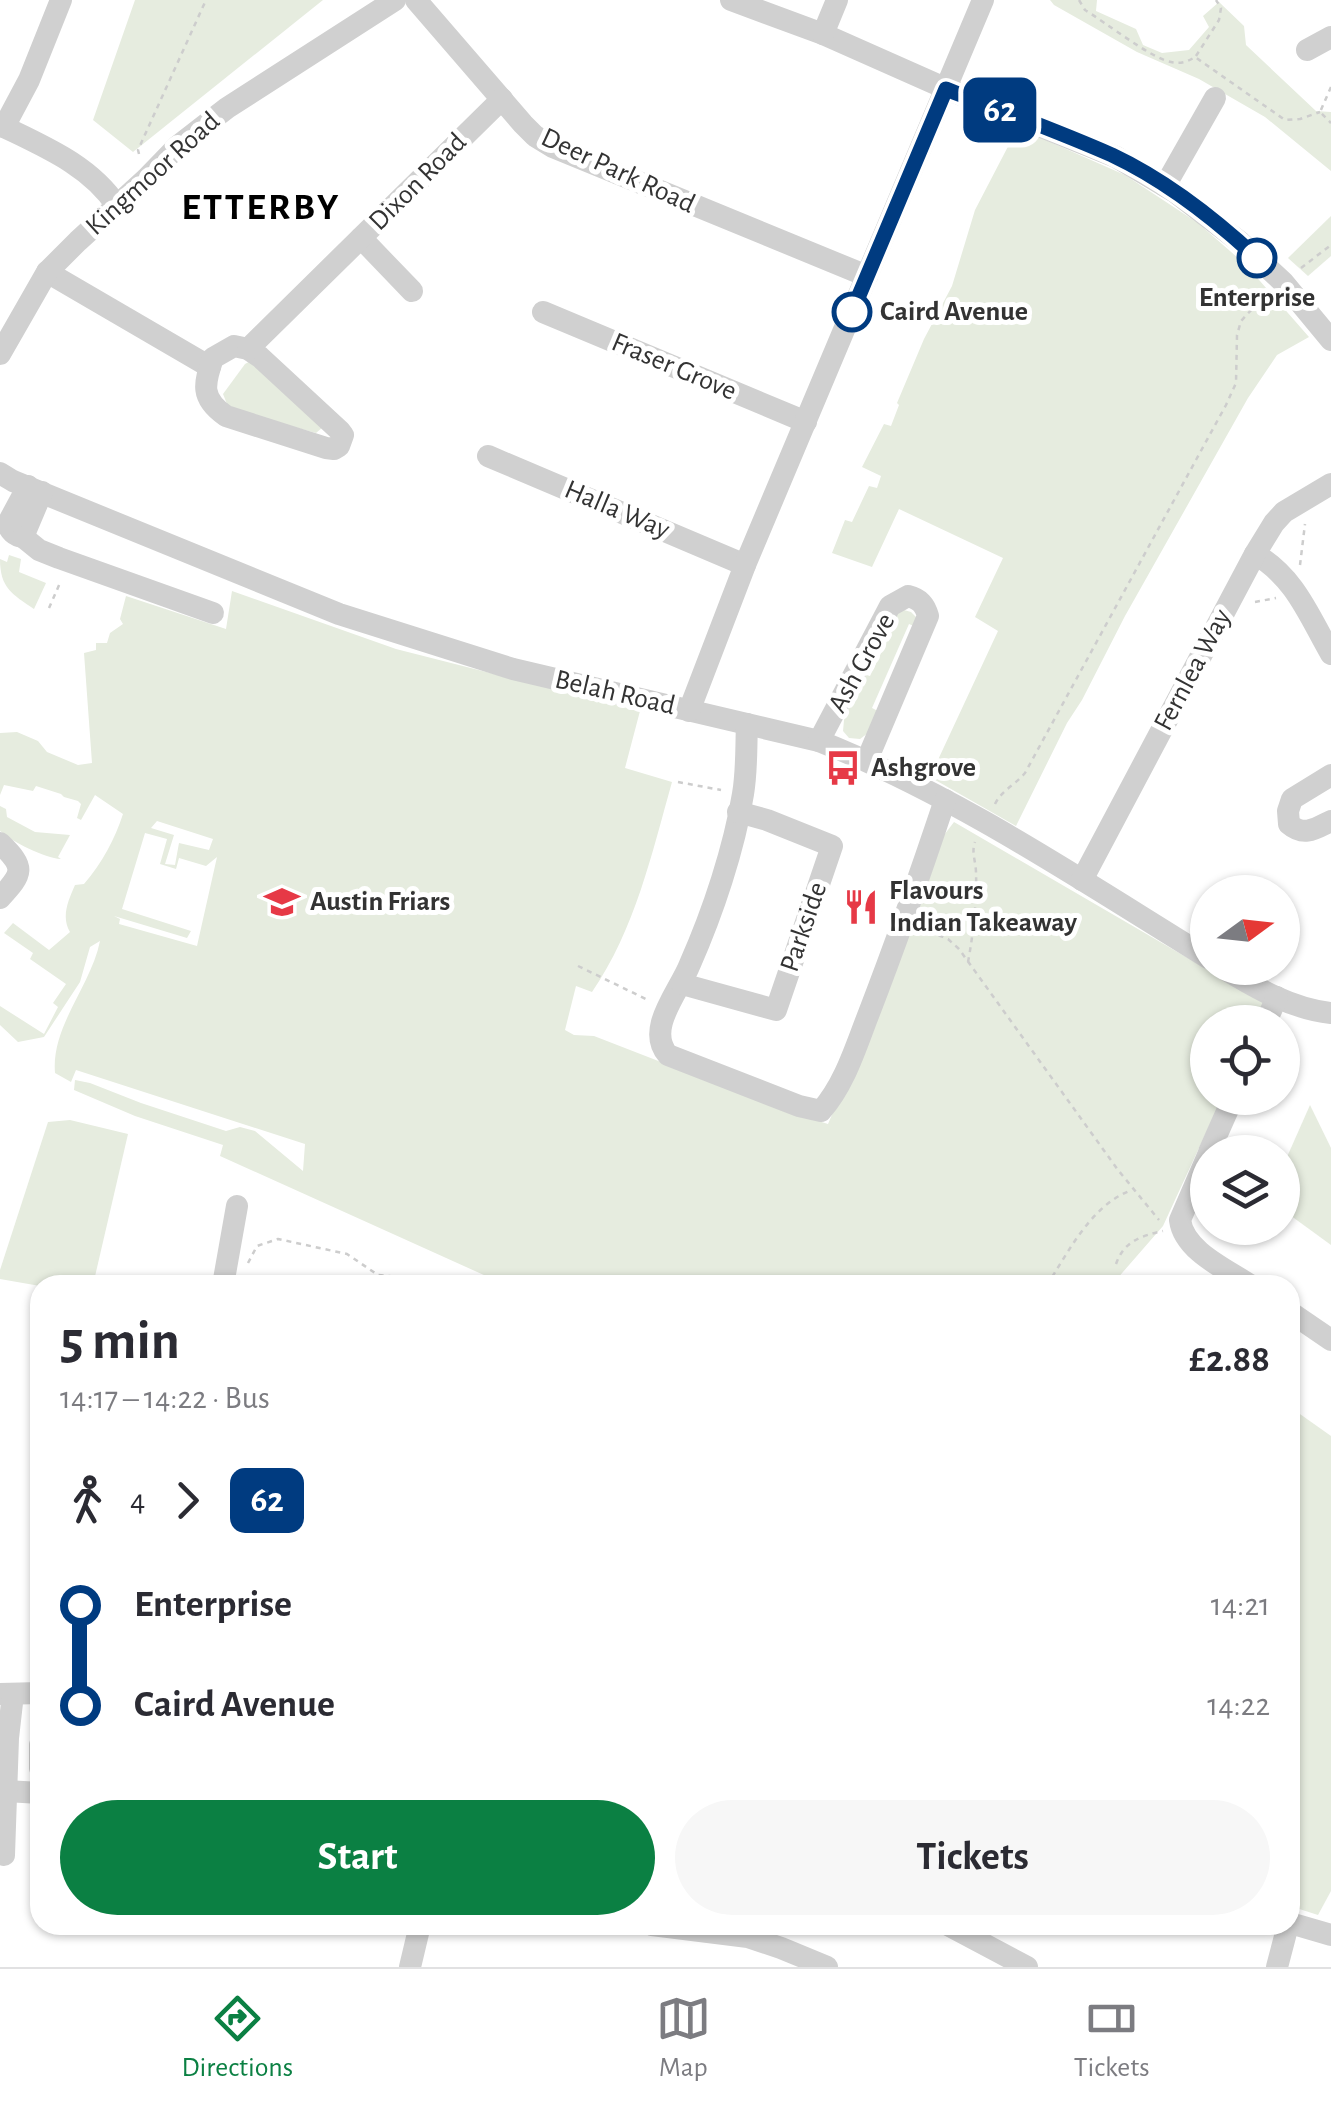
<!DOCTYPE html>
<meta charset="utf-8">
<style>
body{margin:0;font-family:"Alegreya Sans",sans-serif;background:#f7f7f7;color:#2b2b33;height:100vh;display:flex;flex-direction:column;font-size:38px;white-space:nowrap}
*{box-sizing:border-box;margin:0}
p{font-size:32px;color:#7c7c81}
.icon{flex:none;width:55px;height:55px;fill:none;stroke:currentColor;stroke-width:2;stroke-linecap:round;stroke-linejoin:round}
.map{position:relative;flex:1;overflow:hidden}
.drawer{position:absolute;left:30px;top:1275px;width:1270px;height:660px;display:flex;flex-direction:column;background:#fff;border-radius:30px;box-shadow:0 2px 8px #0004}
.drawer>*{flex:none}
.badge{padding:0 20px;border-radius:15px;font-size:35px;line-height:65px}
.needle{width:65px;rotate:75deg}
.controls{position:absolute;left:1190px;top:875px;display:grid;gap:20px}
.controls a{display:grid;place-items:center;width:110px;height:110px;border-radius:50%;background:#fff;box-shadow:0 2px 8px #0004;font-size:50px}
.map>.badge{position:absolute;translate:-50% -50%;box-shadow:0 0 0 5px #fff}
.legs{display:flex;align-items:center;gap:15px;height:110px;padding:0 30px;font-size:32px}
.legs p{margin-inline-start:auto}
.headline{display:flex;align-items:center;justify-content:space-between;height:170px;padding:0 30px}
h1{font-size:55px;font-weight:600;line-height:75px}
.button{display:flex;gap:20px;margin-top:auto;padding:20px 30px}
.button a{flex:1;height:115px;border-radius:60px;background:#0b8043;color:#fff;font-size:40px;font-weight:600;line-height:115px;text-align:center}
.button a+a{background:#f7f7f7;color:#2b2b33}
ul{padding:0 30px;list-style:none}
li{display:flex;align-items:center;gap:35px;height:100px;font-size:38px}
li i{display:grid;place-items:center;width:15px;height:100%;margin:0 12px;background:currentColor}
li i::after{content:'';width:25px;height:25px;margin:-12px;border:8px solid;border-radius:50%;background:#fff}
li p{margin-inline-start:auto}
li:first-child i{background:linear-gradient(#0000 50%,currentColor 0)}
li:last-child i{background:linear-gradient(currentColor 50%,#0000 0)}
.menu{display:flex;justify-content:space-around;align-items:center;height:140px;border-top:2px solid #e1e1e2;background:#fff;font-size:28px;color:#7c7c81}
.menu a{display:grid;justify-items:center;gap:5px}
.menu .on{color:#0b8043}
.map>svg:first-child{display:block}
.green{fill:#e6ecdf;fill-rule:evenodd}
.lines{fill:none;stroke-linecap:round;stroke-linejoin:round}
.path{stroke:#cdcdcd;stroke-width:2.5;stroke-dasharray:5 5;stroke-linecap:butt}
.minor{stroke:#d0d0d0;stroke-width:22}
.line-1-casing{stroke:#fff;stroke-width:22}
.line-1{stroke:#003b80;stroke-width:15}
.stop-1-dot{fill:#fff;stroke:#003b80;stroke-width:5}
.labels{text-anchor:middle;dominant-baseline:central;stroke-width:10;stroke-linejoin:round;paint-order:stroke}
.street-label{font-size:28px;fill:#333;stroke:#fff}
.stop-label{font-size:28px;font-weight:bold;fill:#333;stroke:#fff}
.poi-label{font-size:28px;font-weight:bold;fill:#333;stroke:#fff;text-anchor:start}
.district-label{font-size:38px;font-weight:bold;letter-spacing:2.5px;fill:#000;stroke:#fff}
</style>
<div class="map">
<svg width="1331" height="1967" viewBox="0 0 1331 1967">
<rect width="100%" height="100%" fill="#fff"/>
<g class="green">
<polygon points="135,0 323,0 133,152 93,120"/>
<polygon points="1050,0 1097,0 1096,11 1136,29 1143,45 1162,53 1189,50 1209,27 1203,16 1219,2 1244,26 1246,45 1316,111 1331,112 1331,171 1265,117 1199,79 1137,52 1054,5"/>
<polygon points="1023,130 1125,175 1198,223 1246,265 1309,337 1277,355 1248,398 1125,616 1082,700 1067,723 1016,826 930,777 998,631 975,617 1003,558 899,509 872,567 832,553 845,520 852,522 869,486 877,488 881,476 862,467 884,424 891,426 899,405 897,403 924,339 952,286 975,210 1015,133"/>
<polygon points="1331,216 1331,256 1308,276 1288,258"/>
<polygon points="254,359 323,427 316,433 229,409 223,394 245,364"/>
<path d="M9,555L21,559L19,572L46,583L34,609C12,594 0,588 0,559L7,562Z"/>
<path d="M232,591L396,649L640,711L625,768L672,782C652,853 635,930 592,992L576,986L565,1030L574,1035L594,1036L790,1112L828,1124L877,1009L938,843L954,822L1265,1003L1256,1022H1208V1098H1222L1163,1226L1116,1280L1122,1285H506L220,1156L223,1145L135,1116L74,1090L75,1080L90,1083L141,1103L226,1131L240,1127L255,1131L303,1171L305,1144L76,1070L71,1082L55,1073C51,1026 91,986 100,941L90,947L80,982L44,1037L18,1042L0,1025V1006L44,1034L58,1007L53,1003L66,984L30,959L33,953L4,933L13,923L49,950L70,932C61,917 68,901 75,885L84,884C102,863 115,839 123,814L95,795L81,820L77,818L81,804L78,801L64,797L61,794L36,786L33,791L4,785L0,795V733L17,732L38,741L47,752L78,765L92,763L84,653L96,650V643H107L110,633L123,624L120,619L126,596L226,629ZM157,821L213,839L209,850L179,843L175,865L165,864L174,835L151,828ZM145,833L167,839L160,864L176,869L179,858L206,866L217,857L197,946L119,924L120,919L114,916L187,938L191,931L122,909Z"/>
<polygon points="904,610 911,612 916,617 916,627 909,624 872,708 878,711 868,733 860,739 849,738 843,731 844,720 863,674 870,676 898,618 893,614"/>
<path d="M0,806L6,809L7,817L35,832L70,835L58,857L61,859C44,858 13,842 0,831Z"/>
<polygon points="1310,1105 1331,1148 1331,1245 1283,1210 1283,1166"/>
<polygon points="70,1120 128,1134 93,1285 40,1286 0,1279 0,1270 48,1122"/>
<polygon points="1290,1407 1331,1436 1331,1891 1318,1915 1290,1906"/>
</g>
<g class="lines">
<g class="path">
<path d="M1079,0L1085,10C1105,22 1152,59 1171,62C1181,64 1187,62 1195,57L1285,120L1300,119L1320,112"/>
<polyline points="1196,56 1219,20 1221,8 1216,0"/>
<polyline points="1331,87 1320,112 1331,123"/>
<polyline points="139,154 138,150 206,0"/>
<polyline points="1301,268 1331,245"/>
<polyline points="1300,565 1305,524"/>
<polyline points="1255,602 1276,598"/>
<polyline points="49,608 60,583"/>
<polyline points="678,782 721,790"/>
<path d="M995,804C1002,790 1015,785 1025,773L1226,405L1236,383L1237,335L1241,321L1266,294"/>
<polyline points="920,928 948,939 959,949 1118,1170 1159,1220"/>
<path d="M968,962C973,936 977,900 976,873C976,861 971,853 975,842"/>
<polyline points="578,966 648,1000"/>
<polyline points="248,1263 257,1246 278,1239 347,1254 378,1275 408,1278 415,1285"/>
<path d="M1116,1264C1124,1241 1141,1236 1163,1231"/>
<polyline points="246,1285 246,1276"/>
<path d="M1047,1285C1069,1251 1092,1204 1132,1190"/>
</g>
<g class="minor">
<polyline points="416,0 523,124 535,136 553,147 867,276"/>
<polyline points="731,0 823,34 947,89 1116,157 1175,192 1240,242 1283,282 1331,340"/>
<polyline points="823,34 837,0"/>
<polyline points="1307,50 1331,37"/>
<path d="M0,125C43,146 90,165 117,206"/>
<polyline points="4,127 29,80 61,0"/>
<polyline points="1165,186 1215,98"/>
<polyline points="361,238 412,291"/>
<polyline points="47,272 210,367"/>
<polyline points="543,312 806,422"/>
<path d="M234,346L248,349L260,357L340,431L343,435L339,446L334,449L326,448L226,416C200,398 204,384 213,358Z"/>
<polyline points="248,349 502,99"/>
<polyline points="0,354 47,272 78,241 146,179 178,146 227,108 395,0"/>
<polyline points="488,456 745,565"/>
<path d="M0,473L13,481L339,614L513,669L819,741C957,796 1081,880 1208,958"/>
<path d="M28,486L8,523C9,531 15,536 23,537L42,492"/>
<polyline points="23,537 39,550 59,558 213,613"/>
<path d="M1255,554C1295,577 1309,616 1331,654"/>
<polyline points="689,711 745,565 983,0"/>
<path d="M747,724C746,747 747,771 743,794C734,849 713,912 690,964C679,992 645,1029 668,1055L799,1106L821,1111C845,1084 856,1046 869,1013C896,943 921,872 945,800"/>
<path d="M819,741L890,606L908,596C920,599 925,605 928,616L867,760"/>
<path d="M1331,775L1292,799L1288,811L1289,824C1304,837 1315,829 1331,821"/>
<path d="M0,843C26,868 23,873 0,898"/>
<polyline points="1082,880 1255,554 1274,523 1284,512 1331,484"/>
<path d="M1223,968C1256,988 1292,1009 1331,1013"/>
<polyline points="682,984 776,1010 832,846 767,820 738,812"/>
<polyline points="1266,1022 1277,997"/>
<polyline points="1209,1152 1233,1098"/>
<path d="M1208,1155L1180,1220C1184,1251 1226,1269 1250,1285"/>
<polyline points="223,1285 237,1206"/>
<polyline points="1290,1312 1331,1340"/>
<polyline points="0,1694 40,1693"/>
<polyline points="40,1745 40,1768"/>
<polyline points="6,1791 40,1793"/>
<polyline points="4,1855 8,1738 13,1694"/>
<polyline points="1290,1923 1331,1935"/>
<polyline points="652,1925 748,1937 781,1948 827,1967"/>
<polyline points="948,1925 1027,1967"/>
<polyline points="410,1967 420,1925"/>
<polyline points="1277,1967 1288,1925"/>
</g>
</g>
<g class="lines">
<defs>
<path id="line-1" d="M852,312L946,89C1002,111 1058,131 1112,155C1165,180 1215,219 1257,258"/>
</defs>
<use href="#line-1" class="line-1-casing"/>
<use href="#line-1" class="line-1"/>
</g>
<defs>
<symbol id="bus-bare" viewBox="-9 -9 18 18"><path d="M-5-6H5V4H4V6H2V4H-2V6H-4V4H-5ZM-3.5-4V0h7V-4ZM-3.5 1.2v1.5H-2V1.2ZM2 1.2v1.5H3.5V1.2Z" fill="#e63946" stroke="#fff" stroke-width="2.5" paint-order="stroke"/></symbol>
<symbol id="school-bare" viewBox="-9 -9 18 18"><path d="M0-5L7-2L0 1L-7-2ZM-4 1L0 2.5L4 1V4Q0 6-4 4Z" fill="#e63946" stroke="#fff" stroke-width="2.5" paint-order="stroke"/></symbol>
<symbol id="restaurant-bare" viewBox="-9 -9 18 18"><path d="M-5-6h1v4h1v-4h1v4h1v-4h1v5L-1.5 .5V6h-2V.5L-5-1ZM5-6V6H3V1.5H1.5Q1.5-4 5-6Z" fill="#e63946" stroke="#fff" stroke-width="2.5" paint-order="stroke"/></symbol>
</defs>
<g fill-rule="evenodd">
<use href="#bus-bare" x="818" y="743" width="50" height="50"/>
<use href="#school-bare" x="257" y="877" width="50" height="50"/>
<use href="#restaurant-bare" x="836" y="882" width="50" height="50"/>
</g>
<g class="stop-1-dot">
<circle cx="1257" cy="258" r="18"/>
<circle cx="852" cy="312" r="18"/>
</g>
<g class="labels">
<g class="street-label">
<text transform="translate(618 171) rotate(25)">Deer Park Road</text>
<text transform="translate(153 174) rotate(-42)">Kingmoor Road</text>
<text transform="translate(418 182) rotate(-45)">Dixon Road</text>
<text transform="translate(674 367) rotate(23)">Fraser Grove</text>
<text transform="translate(617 510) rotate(23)">Halla Way</text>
<text transform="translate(862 663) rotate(-61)">Ash Grove</text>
<text transform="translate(1193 670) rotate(-62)">Fernlea Way</text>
<text transform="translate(615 693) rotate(13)">Belah Road</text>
<text transform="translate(804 927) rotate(-71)">Parkside</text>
</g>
<g class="stop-label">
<text x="1257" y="298">Enterprise</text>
<text x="880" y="312" text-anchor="start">Caird Avenue</text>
</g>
<g class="poi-label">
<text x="871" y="768">Ashgrove</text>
<text x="889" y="891">Flavours<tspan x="889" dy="32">Indian Takeaway</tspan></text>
<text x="310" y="902">Austin Friars</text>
</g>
<g class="district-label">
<text x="261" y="208">ETTERBY</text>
</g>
</g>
</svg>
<div class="controls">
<a><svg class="needle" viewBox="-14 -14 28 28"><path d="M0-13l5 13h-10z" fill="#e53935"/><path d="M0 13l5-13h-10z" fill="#7c7c81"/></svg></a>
<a><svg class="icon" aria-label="locate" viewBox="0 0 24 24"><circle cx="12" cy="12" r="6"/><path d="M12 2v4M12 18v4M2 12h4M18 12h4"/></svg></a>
<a><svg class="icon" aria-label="layers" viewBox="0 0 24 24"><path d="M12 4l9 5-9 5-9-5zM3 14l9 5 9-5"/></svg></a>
</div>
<b class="badge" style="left:1000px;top:110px;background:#003b80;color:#fff">62</b>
<section class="drawer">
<div class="headline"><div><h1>5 min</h1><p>14:17 – 14:22 · Bus</p></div><b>£2.88</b></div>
<div class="legs"><svg class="icon" aria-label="walk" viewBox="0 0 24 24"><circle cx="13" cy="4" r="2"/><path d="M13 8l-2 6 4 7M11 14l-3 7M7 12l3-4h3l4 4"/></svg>4<svg class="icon" aria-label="forward" viewBox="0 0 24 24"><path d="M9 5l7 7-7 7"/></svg><b class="badge" style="background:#003b80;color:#fff">62</b></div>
<ul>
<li><i style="color:#003b80"></i><b>Enterprise</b><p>14:21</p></li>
<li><i style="color:#003b80"></i><b>Caird Avenue</b><p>14:22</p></li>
</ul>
<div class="button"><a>Start</a><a>Tickets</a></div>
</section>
</div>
<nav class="menu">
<a class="on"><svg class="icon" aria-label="directions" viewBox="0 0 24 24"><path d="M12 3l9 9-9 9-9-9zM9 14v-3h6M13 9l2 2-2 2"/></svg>Directions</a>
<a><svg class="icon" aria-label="map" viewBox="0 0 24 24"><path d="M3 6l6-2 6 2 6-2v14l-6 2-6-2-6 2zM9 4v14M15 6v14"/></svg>Map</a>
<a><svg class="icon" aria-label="tickets" viewBox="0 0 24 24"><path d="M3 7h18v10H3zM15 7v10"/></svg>Tickets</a>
</nav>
